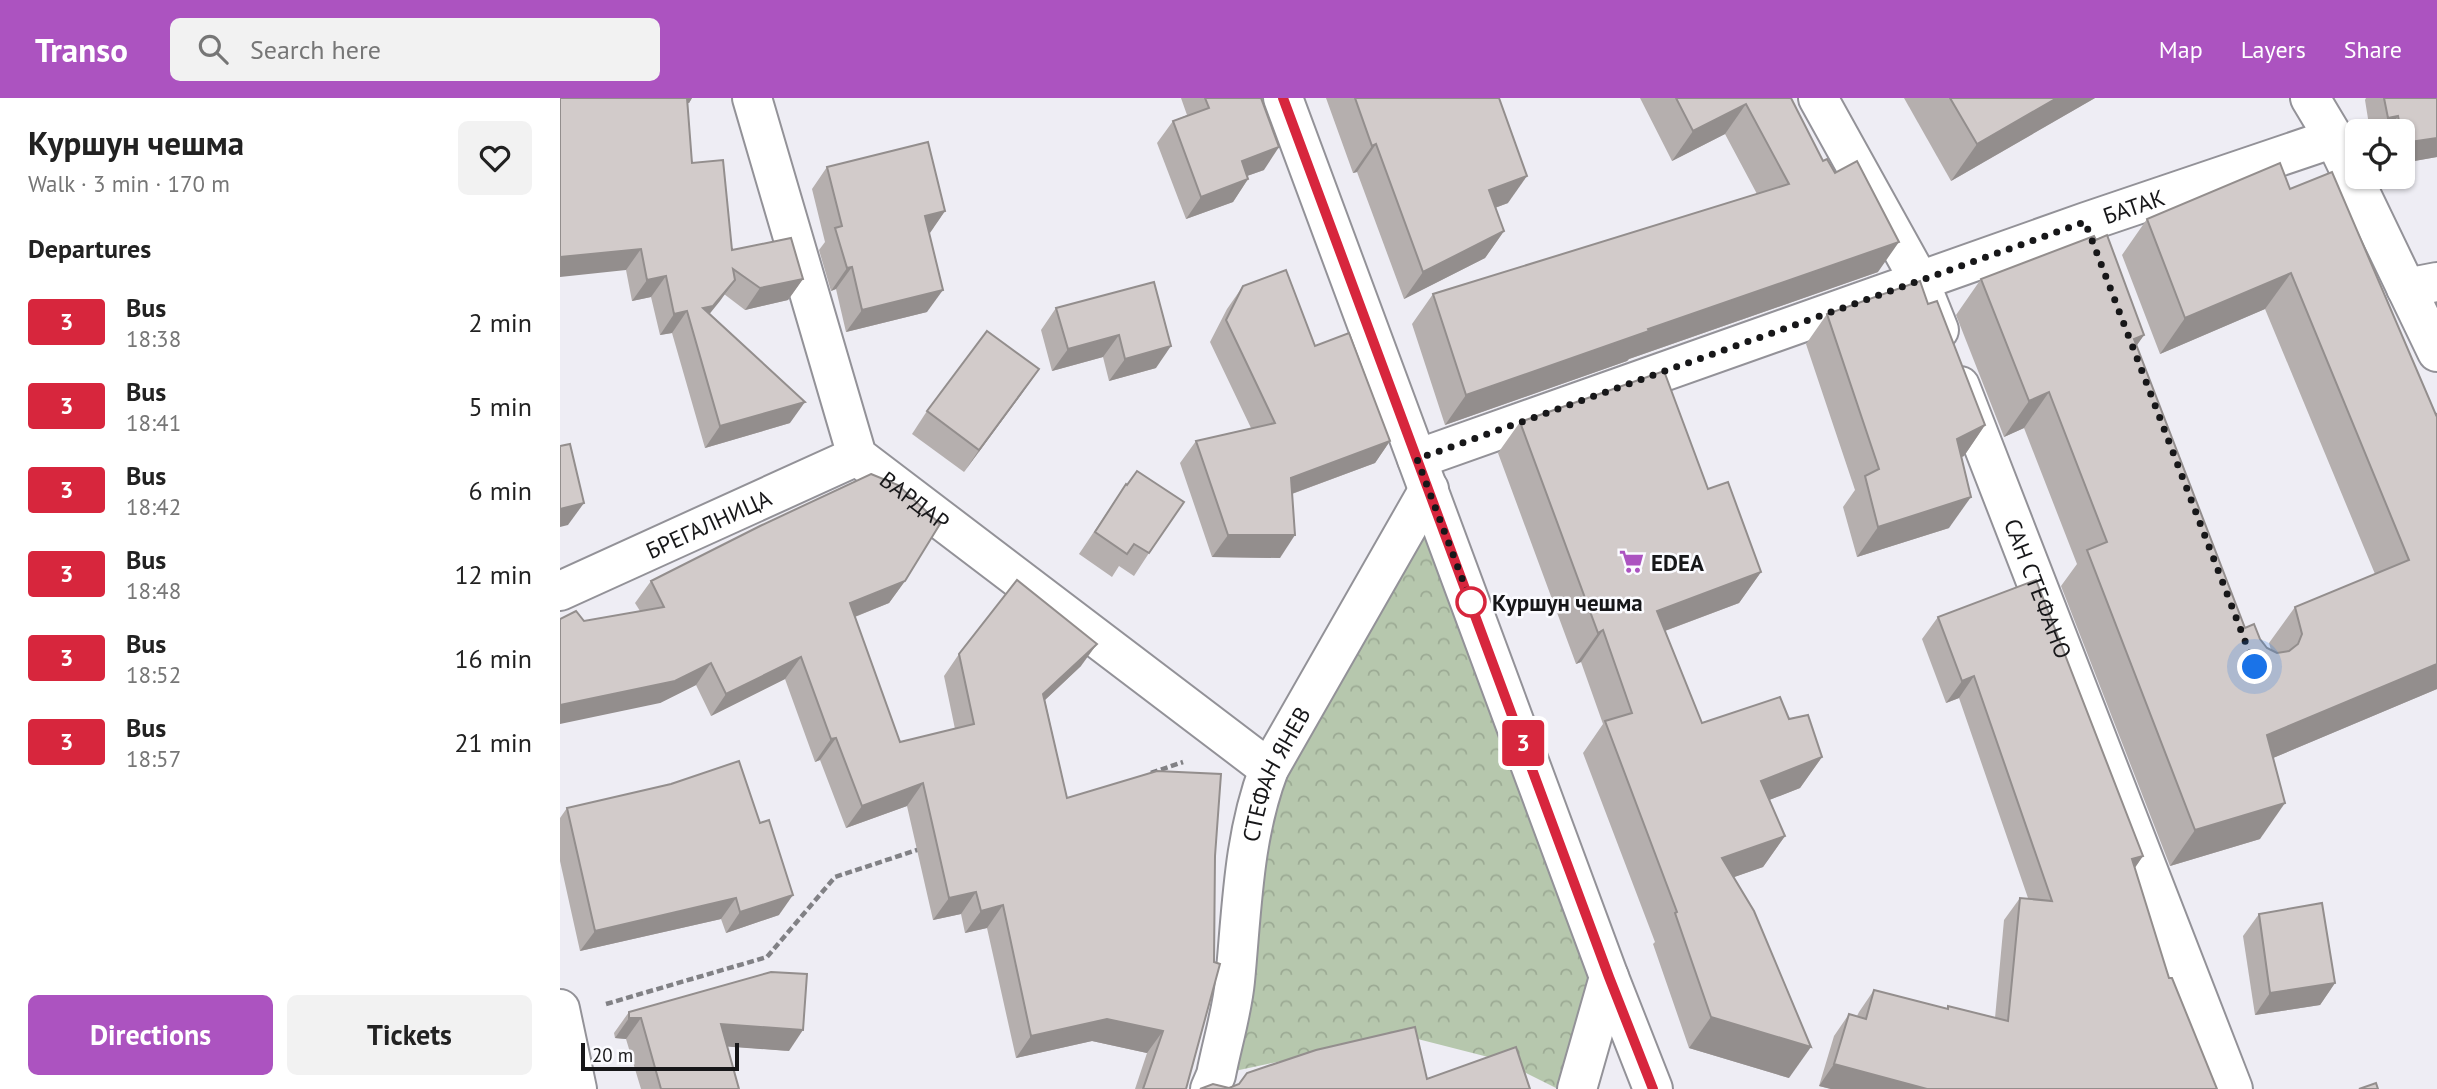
<!DOCTYPE html>
<meta charset="utf-8">
<style>
body{margin:0;font-family:"PT Sans",sans-serif;background:#f2f2f2;color:#222;height:100vh;display:flex;flex-direction:column;font-size:26px;white-space:nowrap}
*{box-sizing:border-box;margin:0}
p{font-size:23px;color:#767676}
.icon{flex:none;width:38px;height:38px;fill:none;stroke:currentColor;stroke-width:2;stroke-linecap:round;stroke-linejoin:round}
.map{position:relative;flex:1;overflow:hidden}
.side{display:flex;flex-direction:column;background:#fff;width:560px}
.side>*{flex:none}
.badge{padding:0 14px;border-radius:5px;font-size:24px;line-height:46px}
.buttons{position:absolute;left:1785px;top:21px;display:grid;gap:14px}
.buttons a{display:grid;place-items:center;width:70px;height:70px;border-radius:10px;background:#fff;box-shadow:0 2px 5px #0004;font-size:35px}
.scale{position:absolute;left:21px;bottom:18px;width:158px;box-sizing:border-box;padding-left:7px;border:4px solid #171719;border-top:0;font-size:19px;line-height:24px;white-space:nowrap;color:#171719;-webkit-text-stroke:5px #fbfbff;paint-order:stroke}
.you{position:absolute;width:35px;height:35px;margin:-18px;border:5px solid #fff;border-radius:50%;background:#1a73e8;box-shadow:0 0 0 10px #1a73e833}
.map>.badge{position:absolute;translate:-50% -50%;box-shadow:0 0 0 4px #fff}
h2{padding:0 28px;font-size:26px;line-height:63px}
.round{display:grid;place-items:center;flex:none;width:74px;height:74px;border-radius:10px;background:#f2f2f2}
.overview{display:flex;align-items:center;justify-content:space-between;height:119px;padding:0 28px}
h1{font-size:33px;font-weight:700;line-height:52px}
.primary-button{display:flex;gap:14px;margin-top:auto;padding:14px 28px}
.primary-button a{flex:1;height:80px;border-radius:10px;background:#ac53c0;color:#fff;font-size:28px;font-weight:700;line-height:80px;text-align:center}
.primary-button a+a{background:#f2f2f2;color:#222}
ul{padding:0;list-style:none}
li{display:flex;align-items:center;gap:21px;height:84px;padding:0 28px}
li div{flex:1}
li b{display:block;font-size:26px}
li em{font-style:normal}
li .badge{min-width:77px;font-weight:700;text-align:center}
header{display:flex;align-items:center;gap:42px;box-sizing:border-box;height:98px;padding:0 35px;background:#ac53c0;color:#fff}
header strong{font-size:33px}
nav{display:flex;gap:38px;margin-inline-start:auto;font-size:24px}
.search{width:490px;height:63px;background:#f2f2f2;display:flex;align-items:center;gap:18px;box-sizing:border-box;padding:0 24px;border-radius:10px;color:#767676;font-size:26px}
main{display:flex;flex:1;min-height:0}
.map>svg:first-child{display:block}
.park{fill:url(#park-crowns)}
.lines{fill:none;stroke-linecap:round;stroke-linejoin:round}
.minor-casing{stroke:#939298;stroke-width:42}
.path{stroke:#818185;stroke-width:4.5;stroke-dasharray:7 3.5;stroke-linecap:butt}
.minor{stroke:#fff;stroke-width:38}
.wall{fill:#b5afae}
.shaded-wall{fill:#938e8d}
.building{fill:#d2cbca;stroke:#938e8d;stroke-width:2}
.line-casing{stroke:#fff;stroke-width:16}
.line{stroke:#d7263d;stroke-width:10}
.walk{stroke:#171719;stroke-width:7;stroke-dasharray:0 12.6}
.stop-dot{fill:#fff;stroke:#d7263d;stroke-width:3.5}
.labels{text-anchor:middle;dominant-baseline:central;stroke-width:5;stroke-linejoin:round;paint-order:stroke}
.street-label{font-size:23px;fill:#171719;stroke:#fbfbff}
.poi-label{font-size:23px;font-weight:bold;fill:#171719;stroke:#fbfbff;text-anchor:start}
.stop-label{font-size:23px;font-weight:bold;fill:#171719;stroke:#fbfbff;text-anchor:start}
</style>
<header>
<strong>Transo</strong>
<div class="search"><svg class="icon" aria-label="search" viewBox="0 0 24 24"><circle cx="10" cy="10" r="6"/><path d="M15 15l6 6"/></svg>Search here</div>
<nav><a>Map</a><a>Layers</a><a>Share</a></nav>
</header>
<main>
<section class="side">
<div class="overview"><div><h1>Куршун чешма</h1><p>Walk · 3 min · 170 m</p></div><a class="round"><svg class="icon" aria-label="heart" viewBox="0 0 24 24"><path d="M12 20l-8-8c-3-5 5-10 8-4 3-6 11-1 8 4z"/></svg></a></div>
<h2>Departures</h2>
<ul>
<li><span class="badge" style="background:#d7263d;color:#fff">3</span><div><b>Bus</b><p>18:38</p></div><em>2 min</em></li>
<li><span class="badge" style="background:#d7263d;color:#fff">3</span><div><b>Bus</b><p>18:41</p></div><em>5 min</em></li>
<li><span class="badge" style="background:#d7263d;color:#fff">3</span><div><b>Bus</b><p>18:42</p></div><em>6 min</em></li>
<li><span class="badge" style="background:#d7263d;color:#fff">3</span><div><b>Bus</b><p>18:48</p></div><em>12 min</em></li>
<li><span class="badge" style="background:#d7263d;color:#fff">3</span><div><b>Bus</b><p>18:52</p></div><em>16 min</em></li>
<li><span class="badge" style="background:#d7263d;color:#fff">3</span><div><b>Bus</b><p>18:57</p></div><em>21 min</em></li>
</ul>
<div class="primary-button"><a>Directions</a><a>Tickets</a></div>
</section>
<div class="map">
<svg width="1877" height="991" viewBox="0 0 1877 991">
<defs>
<pattern id="park-crowns" width="20" height="18" patternUnits="userSpaceOnUse" patternTransform="scale(1.75)"><rect width="20" height="18" fill="#b6c7ad"/><path d="M2 6a3 3 0 1 1 6 0M12 15a3 3 0 1 1 6 0" fill="none" stroke="#9caa94"/></pattern>
</defs>
<rect width="100%" height="100%" fill="#eeedf4"/>
<polygon class="park" points="869,391 1049,879 1017,991 998,991 940,962 842,937 656,977 698,702"/>
<g class="lines">
<defs>
<g id="minor">
<path id="s1" d="M192,0L297,358L709,671"/>
<polyline points="723,0 1049,879 1093,991"/>
<polyline points="1258,0 1359,182 1379,232"/>
<polyline points="1750,0 1774,40 1877,254"/>
<polyline points="1846,190 1877,184"/>
<path id="s2" d="M1400,288L1673,991"/>
<path id="s3" d="M857,361L1526,124L1774,40"/>
<path id="s4" d="M0,493L297,358"/>
<polyline points="0,911 17,991"/>
<path id="s5" d="M650,991L656,977C662,946 672,914 675,883C682,811 683,739 709,671L869,391"/>
<polyline points="1017,991 1049,879"/>
</g>
</defs>
<use href="#minor" class="minor-casing"/>
<g class="path">
<polyline points="591,675 623,664"/>
<polyline points="46,906 207,859 275,779 360,751"/>
</g>
<use href="#minor" class="minor"/>
</g>
<g class="wall">
<polygon points="0,0 132,0 129,5 127,5 132,65 172,152 243,181 228,202 185,212 164,196 149,216 230,325 145,350 112,235 100,237 91,199 72,203 66,172"/>
<polygon points="621,0 701,0 704,72 687,78 688,81 673,104 626,121 597,45 613,23 627,17"/>
<polygon points="766,0 939,0 948,105 935,110 944,133 925,160 844,201 797,74 793,75"/>
<polygon points="1080,0 1231,0 1318,174 1069,261 1067,263 885,327 852,226 873,196 1197,96 1165,36 1112,63"/>
<polygon points="1344,0 1535,0 1391,83"/>
<polygon points="1806,0 1877,0 1877,59 1843,65 1843,33 1810,33 1805,2"/>
<polygon points="267,69 385,113 369,135 367,214 286,234 276,191 271,193 259,152 265,144 252,91"/>
<polygon points="1730,91 1876,317 1877,316 1877,591 1713,660 1700,741 1610,768 1501,488 1517,466 1464,330 1444,339 1396,217 1421,181 1584,237 1576,248 1685,530 1700,541 1707,550 1711,552 1709,545 1735,509 1815,476 1705,211 1600,256 1562,157 1587,121"/>
<polygon points="594,184 596,270 549,283 543,259 492,273 481,232 496,210"/>
<polygon points="683,188 755,248 830,343 815,365 732,396 720,460 652,459 620,365 636,343 691,330 650,244 667,211"/>
<polygon points="1267,216 1425,327 1404,358 1401,359 1389,430 1297,459 1283,409 1295,392 1246,246"/>
<polygon points="463,294 404,374 352,336 367,313"/>
<polygon points="960,324 1148,391 1201,474 1179,505 1105,533 1142,625 1229,621 1262,659 1240,690 1209,702 1225,738 1203,769 1174,779 1229,980 1129,950 1093,846 1095,844 1023,655 1043,626 1021,564 1016,566 938,355"/>
<polygon points="566,386 589,455 574,478 559,468 552,479 519,456"/>
<polygon points="91,483 345,483 329,505 295,519 340,644 395,631 384,578 399,556 521,568 485,602 507,700 626,991 575,991 587,955 532,943 456,960 427,830 405,835 401,816 373,822 347,708 286,730 260,662 255,664 225,581 151,618 136,587 100,605 24,523 80,513 75,505"/>
<polygon points="1378,519 1583,758 1574,770 1609,880 1657,991 1271,991 1259,988 1274,938 1289,916 1297,918 1299,914 1314,892 1387,911 1388,908 1435,920 1444,822 1460,800 1468,800 1399,600 1386,605 1362,541"/>
<polygon points="7,710 219,817 166,835 161,821 20,853 0,763 0,720"/>
<polygon points="1699,816 1775,885 1760,907 1695,917 1683,838"/>
<polygon points="69,914 229,953 167,948 179,991 81,991 66,941 55,940 54,935"/>
</g>
<g class="shaded-wall">
<polygon points="115,0 132,0 129,5 111,6"/>
<polygon points="1497,0 1535,0 1391,83 1417,46"/>
<polygon points="1186,6 1165,36 1112,63 1133,33"/>
<polygon points="1838,18 1828,33 1819,33 1828,20"/>
<polygon points="1877,40 1877,59 1843,65 1843,45"/>
<polygon points="816,46 797,74 793,75 812,48"/>
<polygon points="719,49 704,72 667,85 682,63"/>
<polygon points="967,78 948,105 910,119 929,92"/>
<polygon points="688,81 673,104 626,121 641,99"/>
<polygon points="385,113 370,135 349,140 365,118"/>
<polygon points="944,133 925,160 844,201 863,174"/>
<polygon points="1339,144 1318,174 1069,261 1067,263 885,327 906,297 1088,231"/>
<polygon points="81,151 66,172 0,179 0,159"/>
<polygon points="292,169 276,191 271,193 287,170"/>
<polygon points="1731,175 1705,211 1600,256 1625,220"/>
<polygon points="106,178 91,199 72,203 87,182"/>
<polygon points="243,181 228,202 185,212 200,190"/>
<polygon points="175,182 160,203 138,230 143,210"/>
<polygon points="383,192 367,214 286,234 302,212"/>
<polygon points="127,213 112,235 100,237 114,216"/>
<polygon points="559,237 543,259 492,273 508,251"/>
<polygon points="1584,237 1559,273 1574,241"/>
<polygon points="611,248 596,270 549,283 565,261"/>
<polygon points="479,271 463,294 404,374 419,352"/>
<polygon points="1489,294 1464,330 1444,339 1469,303"/>
<polygon points="245,304 230,325 145,350 160,328"/>
<polygon points="1425,327 1404,358 1375,371 1397,341"/>
<polygon points="830,343 815,365 715,402 731,380"/>
<polygon points="1411,399 1389,430 1297,459 1318,429"/>
<polygon points="24,405 8,427 0,429 0,411"/>
<polygon points="668,437 735,437 720,460 652,459"/>
<polygon points="1201,474 1179,505 1075,544 1097,513"/>
<polygon points="345,483 329,505 274,527 290,505"/>
<polygon points="1043,532 1021,564 1016,566 1038,535"/>
<polygon points="537,546 521,568 468,618 483,596"/>
<polygon points="241,559 225,581 151,618 166,596"/>
<polygon points="151,565 136,587 100,605 0,626 0,607"/>
<polygon points="1877,566 1877,591 1682,673 1707,637"/>
<polygon points="1414,578 1399,600 1386,605 1402,583"/>
<polygon points="276,640 260,662 255,664 271,641"/>
<polygon points="1262,659 1240,690 1179,714 1201,683"/>
<polygon points="363,685 347,708 286,730 302,708"/>
<polygon points="1725,705 1700,741 1610,768 1635,732"/>
<polygon points="1225,738 1203,769 1140,791 1162,760"/>
<polygon points="1583,758 1568,780 1572,761"/>
<polygon points="416,794 401,816 373,822 389,800"/>
<polygon points="233,797 219,817 166,835 180,814"/>
<polygon points="176,800 161,821 20,853 35,833"/>
<polygon points="443,807 427,830 405,835 421,813"/>
<polygon points="1775,885 1760,907 1695,917 1710,895"/>
<polygon points="1151,919 1251,949 1229,980 1129,950"/>
<polygon points="69,920 81,920 66,941 55,940"/>
<polygon points="547,921 603,933 587,955 532,943 456,960 471,938"/>
<polygon points="161,926 243,932 229,953 146,947"/>
<polygon points="1274,966 1367,991 1271,991 1259,988"/>
</g>
<g class="building">
<polygon points="0,0 127,0 132,65 163,62 172,152 231,140 243,181 200,190 173,171 175,182 153,208 143,210 245,304 160,328 127,213 114,216 106,178 87,182 81,151 0,159"/>
<polygon points="645,0 701,0 719,49 682,63 688,81 641,99 613,23 649,10"/>
<polygon points="795,0 939,0 967,78 929,92 944,133 863,174 816,46 812,48"/>
<polygon points="1116,0 1231,0 1263,63 1267,61 1275,75 1297,63 1339,144 1088,231 1089,233 906,297 873,196 1229,86 1186,6 1133,33"/>
<polygon points="1390,0 1497,0 1417,46"/>
<polygon points="1824,0 1877,0 1877,40 1843,45 1843,33 1841,33 1838,18 1828,20"/>
<polygon points="368,44 385,113 365,118 383,192 302,212 292,169 287,170 275,130 282,128 267,69"/>
<polygon points="1720,65 1730,91 1772,74 1876,317 1877,316 1877,566 1707,637 1725,705 1635,732 1527,452 1547,444 1489,294 1469,303 1421,181 1534,138 1536,142 1547,137 1584,237 1574,241 1685,530 1694,526 1700,541 1707,550 1717,555 1729,553 1738,546 1742,536 1735,509 1849,462 1731,175 1625,220 1587,121"/>
<polygon points="726,172 755,248 789,235 830,343 731,380 735,437 668,437 636,343 715,325 666,222 683,188"/>
<polygon points="1360,183 1368,206 1377,203 1425,327 1397,341 1411,399 1318,429 1305,378 1319,371 1267,216"/>
<polygon points="594,184 611,248 565,261 559,237 508,251 496,210"/>
<polygon points="427,233 479,271 419,352 367,313"/>
<polygon points="1104,273 1148,391 1168,384 1201,474 1097,513 1142,625 1220,599 1229,621 1248,617 1262,659 1201,683 1225,738 1162,760 1194,813 1251,949 1151,919 1115,815 1117,814 1045,623 1072,615 1043,532 1038,535 960,324"/>
<polygon points="10,346 24,405 0,411 0,348"/>
<polygon points="577,373 624,404 589,455 574,446 567,456 535,434 566,386 567,387"/>
<polygon points="311,376 338,387 380,426 345,483 290,505 340,644 414,626 399,556 457,482 537,546 483,596 507,700 597,673 661,676 655,758 654,864 660,866 626,991 583,991 603,933 547,921 471,938 443,807 421,813 416,794 389,800 363,685 302,708 276,640 271,641 241,559 166,596 151,565 115,583 0,607 0,521 16,513 24,523 104,509 91,483 200,428"/>
<polygon points="1476,482 1583,758 1572,761 1609,880 1612,880 1657,991 1367,991 1274,966 1289,916 1306,921 1314,892 1388,911 1388,908 1448,923 1460,800 1492,803 1414,578 1402,583 1378,519"/>
<polygon points="179,663 200,725 209,722 233,797 180,814 176,800 35,833 7,710 111,686"/>
<polygon points="1762,805 1775,885 1710,895 1699,816"/>
<polygon points="211,874 247,876 243,932 161,926 179,991 101,991 81,920 69,920 69,914"/>
<polygon points="855,929 867,981 956,949 970,991 640,991 653,986 669,990 679,986 687,975 756,952"/>
<polygon points="1816,985 1818,991 1799,991"/>
</g>
<g class="lines">
<defs>
<polyline id="line" points="723,0 1049,879 1093,991"/>
</defs>
<use href="#line" class="line-casing"/>
<use href="#line" class="line"/>
<polyline class="walk" points="911,504 857,361 1525,124 1695,569"/>
</g>
<defs>
<symbol id="supermarket-bare" viewBox="-9 -9 18 18"><path d="M-6-5.5h2.5l.6 2H6L4.5 2H-2.5L-4.4-4H-6ZM-1.5 3.2a1.3 1.3 0 1 0 .1 0ZM3 3.2a1.3 1.3 0 1 0 .1 0Z" fill="#ac53c0" stroke="#fbfbff" stroke-width="2.5" paint-order="stroke"/></symbol>
</defs>
<g fill-rule="evenodd">
<use href="#supermarket-bare" x="1054" y="446" width="35" height="35"/>
</g>
<circle class="stop-dot" cx="911" cy="504" r="14"/>
<g class="labels">
<g class="street-label">
<text stroke="none"><textPath href="#s3" startOffset="760">БАТАК</textPath></text>
<text stroke="none"><textPath href="#s1" startOffset="446">ВАРДАР</textPath></text>
<text stroke="none"><textPath href="#s4" startOffset="163">БРЕГАЛНИЦА</textPath></text>
<text stroke="none"><textPath href="#s2" startOffset="217">САН СТЕФАНО</textPath></text>
<text stroke="none"><textPath href="#s5" startOffset="324">СТЕФАН ЯНЕВ</textPath></text>
</g>
<g class="poi-label">
<text x="1091" y="464">EDEA</text>
</g>
<g class="stop-label">
<text x="932" y="504">Куршун чешма</text>
</g>
</g>
</svg>
<div class="buttons">
<a><svg class="icon" aria-label="locate" viewBox="0 0 24 24"><circle cx="12" cy="12" r="6"/><path d="M12 2v4M12 18v4M2 12h4M18 12h4"/></svg></a>
</div>
<div class="scale">20 m</div>
<div class="you" style="left:1695px;top:569px"></div>
<b class="badge" style="left:963px;top:645px;background:#d7263d;color:#fff">3</b>
</div>
</main>
